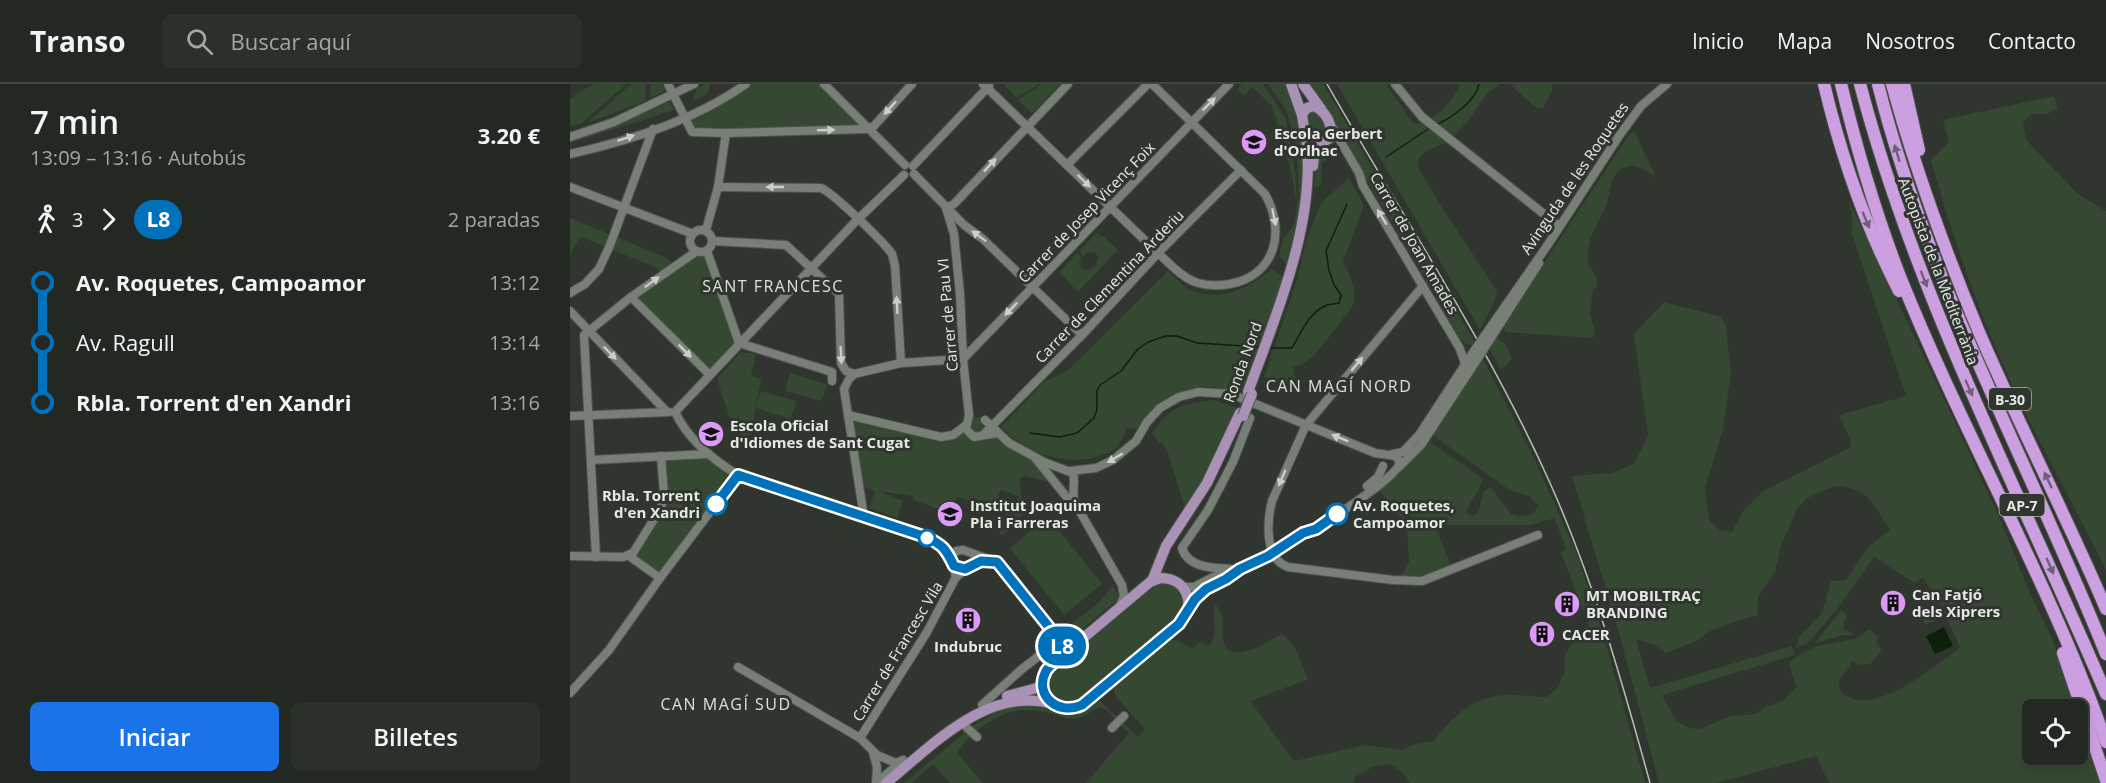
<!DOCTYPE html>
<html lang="es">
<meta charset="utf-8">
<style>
body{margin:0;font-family:"Open Sans",sans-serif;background:#2c302b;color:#f1f3f6;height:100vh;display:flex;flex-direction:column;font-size:22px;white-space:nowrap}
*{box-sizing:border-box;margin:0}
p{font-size:20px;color:#a3a6a6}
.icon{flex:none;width:33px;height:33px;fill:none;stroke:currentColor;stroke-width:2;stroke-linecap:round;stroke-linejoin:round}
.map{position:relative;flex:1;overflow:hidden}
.panel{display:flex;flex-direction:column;background:#242823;width:570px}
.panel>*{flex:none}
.badge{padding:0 12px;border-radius:20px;font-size:21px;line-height:39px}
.fabs{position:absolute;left:1452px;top:615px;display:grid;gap:12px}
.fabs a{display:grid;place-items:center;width:66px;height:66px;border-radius:9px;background:#242823;box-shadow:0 3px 9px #0003,0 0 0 2px #414441;font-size:30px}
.map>.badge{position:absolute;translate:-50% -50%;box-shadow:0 0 0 3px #fff}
.legs{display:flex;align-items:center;gap:9px;height:66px;padding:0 30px;font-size:20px}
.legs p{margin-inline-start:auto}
.overview{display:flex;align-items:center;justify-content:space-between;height:102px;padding:0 30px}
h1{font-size:33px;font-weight:600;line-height:45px}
.action{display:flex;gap:12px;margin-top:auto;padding:12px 30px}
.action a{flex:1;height:69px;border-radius:9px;background:#1a73e8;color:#fff;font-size:24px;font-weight:600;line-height:69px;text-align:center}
.action a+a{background:#2c302b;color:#f1f3f6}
ul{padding:0 30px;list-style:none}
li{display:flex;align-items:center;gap:21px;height:60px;font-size:22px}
li i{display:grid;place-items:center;width:9px;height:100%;margin:0 8px;background:currentColor}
li i::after{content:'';width:15px;height:15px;margin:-8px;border:4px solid;border-radius:50%;background:#242823}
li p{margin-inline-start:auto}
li:first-child i{background:linear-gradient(#0000 50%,currentColor 0)}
li:last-child i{background:linear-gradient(currentColor 50%,#0000 0)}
header{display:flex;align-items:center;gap:36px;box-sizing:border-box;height:84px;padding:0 30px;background:#242823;border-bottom:2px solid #414441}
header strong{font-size:28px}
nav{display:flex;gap:33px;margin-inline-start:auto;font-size:21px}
.search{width:420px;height:54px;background:#2c302b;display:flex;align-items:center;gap:15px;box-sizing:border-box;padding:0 21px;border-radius:9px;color:#a3a6a6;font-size:22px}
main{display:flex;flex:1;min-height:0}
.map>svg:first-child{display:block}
.green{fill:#354831;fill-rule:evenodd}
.water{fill:#0d2009}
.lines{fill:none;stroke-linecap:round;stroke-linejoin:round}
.stream{stroke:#0d2009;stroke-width:1.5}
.minor-casing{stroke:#4e534d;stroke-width:10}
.major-casing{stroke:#4e534d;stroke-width:12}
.highway-casing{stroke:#4e534d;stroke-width:14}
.minor{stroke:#787f76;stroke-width:8}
.major{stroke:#aa92b6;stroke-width:10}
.highway{stroke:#cc9fe1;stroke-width:12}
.rail{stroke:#b9beb8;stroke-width:1.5}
.minor-bridge-casing{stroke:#4e534d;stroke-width:10;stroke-linecap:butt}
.major-bridge-casing{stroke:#4e534d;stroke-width:12;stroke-linecap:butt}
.minor-bridge{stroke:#787f76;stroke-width:8}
.major-bridge{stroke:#aa92b6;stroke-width:10}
.oneway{fill:#cacfc9}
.oneway2{fill:#6e6076}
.line-1-casing{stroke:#fff;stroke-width:14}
.line-1{stroke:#0072bc;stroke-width:9}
.stop-1-dot{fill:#fff;stroke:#0072bc;stroke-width:3}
.labels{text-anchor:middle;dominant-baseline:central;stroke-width:6;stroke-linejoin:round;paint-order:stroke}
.shield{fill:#30362f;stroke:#afb4ae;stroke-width:1.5}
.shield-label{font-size:14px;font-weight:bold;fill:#e6eae5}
.poi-label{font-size:15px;font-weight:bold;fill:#e6eae5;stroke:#30362f;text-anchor:start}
.street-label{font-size:15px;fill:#e6eae5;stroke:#30362f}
.stop-label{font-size:15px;font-weight:bold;fill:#e6eae5;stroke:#30362f;text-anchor:end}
.neighbourhood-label{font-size:16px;letter-spacing:1.5px;fill:#dae2d8;stroke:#30362f}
</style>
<header>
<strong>Transo</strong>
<div class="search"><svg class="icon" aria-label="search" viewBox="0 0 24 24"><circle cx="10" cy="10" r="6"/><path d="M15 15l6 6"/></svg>Buscar aquí</div>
<nav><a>Inicio</a><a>Mapa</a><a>Nosotros</a><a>Contacto</a></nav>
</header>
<main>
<section class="panel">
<div class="overview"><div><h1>7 min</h1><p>13:09 – 13:16 · Autobús</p></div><b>3.20 €</b></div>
<div class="legs"><svg class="icon" aria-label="walk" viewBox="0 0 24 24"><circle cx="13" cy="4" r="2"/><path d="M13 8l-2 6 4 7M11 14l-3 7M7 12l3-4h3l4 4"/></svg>3<svg class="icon" aria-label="forward" viewBox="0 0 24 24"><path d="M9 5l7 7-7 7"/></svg><b class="badge" style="background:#0072bc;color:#fff">L8</b><p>2 paradas</p></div>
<ul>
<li><i style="color:#0072bc"></i><b>Av. Roquetes, Campoamor</b><p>13:12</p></li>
<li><i style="color:#0072bc"></i><span>Av. Ragull</span><p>13:14</p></li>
<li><i style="color:#0072bc"></i><b>Rbla. Torrent d'en Xandri</b><p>13:16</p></li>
</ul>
<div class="action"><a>Iniciar</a><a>Billetes</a></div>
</section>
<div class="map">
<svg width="1536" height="699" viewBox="0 0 1536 699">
<rect width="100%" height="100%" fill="#30362f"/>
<g class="green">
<polygon points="25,0 56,0 11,40 0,42 0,15 6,12 3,11"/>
<polygon points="61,0 76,0 75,17 17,39"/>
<polygon points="81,0 92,0 95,7 80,14"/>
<polygon points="135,0 140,0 137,10 123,17 127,4"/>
<polygon points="176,0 252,0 297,45 122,48 115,33"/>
<polygon points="435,0 469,0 447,14 434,1"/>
<polygon points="472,0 490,0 462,29 448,16"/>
<polygon points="672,0 693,0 715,33 717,40 725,86 727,121 721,87 702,22 682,3 674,11 667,6"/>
<polygon points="698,0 721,0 738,83 720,184 709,172 713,156 724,140 729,113 727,68 720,39 716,26"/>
<polygon points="738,0 753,0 892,236 905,258 902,261 894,259 889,253 749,14"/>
<path d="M767,0H816L843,39C860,43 885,15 890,0H930L916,11L898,37L880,57L854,68L848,76L849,85L869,119L927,207L925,216L910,246Z"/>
<polygon points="940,0 982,0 982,7 973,24 966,24"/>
<path d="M1484,12L1488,25L1477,30H1462L1453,38L1456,56L1508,110L1536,127V486C1503,419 1466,355 1436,287C1405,219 1381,148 1361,76L1379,58L1373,36Z"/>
<polygon points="100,18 104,26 0,59 0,55 57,36"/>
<polygon points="738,26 750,28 758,46 753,56 740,53 735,31"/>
<path d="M1064,47L1086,93C1077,87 1067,79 1056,83C1040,88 1041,107 1037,119C1029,139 1016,154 1018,177C1019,187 1028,189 1027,202L1023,205L1020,230L1025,248L1023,254L935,248L934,239L1059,51Z"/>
<polygon points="756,62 761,62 766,71 752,78 751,101 744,105 746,71"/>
<path d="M779,94L794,121L773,178C781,193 789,209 781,225C766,241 745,280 723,283L727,305L694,293L727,196L736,157L751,119Z"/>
<path d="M1278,115L1363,291L1431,437L1461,512L1484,559L1506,625L1462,626V670H1508V629L1525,681L1529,699H1259L1246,672L1146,699H1089L1050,552L1002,392L1042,389L1064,380L1078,351L1064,250L1094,218L1152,233L1156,242L1161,290L1153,345L1135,405L1139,436L1149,446L1162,448L1173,427L1192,408L1280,364L1281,357L1269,331L1336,312L1282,149V131ZM1265,402C1300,404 1302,420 1320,446L1297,464L1276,496L1261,497L1252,529L1229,553L1226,564L1238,559L1268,524L1304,473L1345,499L1353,493L1372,525L1353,537L1355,541L1371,535L1378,536L1390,564C1366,581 1315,624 1284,615C1272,612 1269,608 1269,596L1280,583L1281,577L1290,581L1300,580L1312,567L1306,557L1308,553L1299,545L1288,554L1247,562L1227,572L1219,579L1226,603L1213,617L1197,622L1186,630L1161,632L1129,645L1119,644L1106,636L1092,611L1225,571L1222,562L1080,604L1066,555L1085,561L1096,569L1129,556L1140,547L1173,535L1187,532L1188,512L1205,488L1211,461L1227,425L1237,414Z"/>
<polygon points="0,134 95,173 105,181 135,168 169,259 140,291 61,213 92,190 85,183 11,153 0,170"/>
<path d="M527,149L532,153L533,152L548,166L508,208L489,188L508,168L511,174L509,182L514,186C524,185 527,182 528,172L524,168L516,169L513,173L509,167Z"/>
<path d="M702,185L717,196L678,308L631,302L591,319L566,345L557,344C554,349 552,357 549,361C544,367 536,370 529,372C493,383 456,369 431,343L474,298L497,287L598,187C607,195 617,206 629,209C655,216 682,202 702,185Z"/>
<polygon points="927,253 935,260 942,274 931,286 919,263"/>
<polygon points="171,268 186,270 181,292 191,295 186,323 191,307 226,317 221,335 186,324 177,364 169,362 147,295"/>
<path d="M912,273L964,374L1007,470L1033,550L1075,699H840L831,687L820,680L803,683L785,693L783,699H516L559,649L535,625L529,623C500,643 498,632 469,627C435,621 405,643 387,669L413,699H380L363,680L341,699H334L404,641C422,630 446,618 468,623C480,625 492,632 505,631C514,630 522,620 530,617L568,653L573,648L574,644L547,614L543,604L600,556H607L622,565L630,558L637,562L641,560C649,542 641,532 645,520C659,537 650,543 654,560C660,581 702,557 712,549L726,565L738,595L680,617L724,677L795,661L832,666L841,661L864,657C880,634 905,612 934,611C948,610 963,613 977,613L988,603L994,589L995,570L1011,548L1021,546L991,469L996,465L985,434L961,441H865L881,482L844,495H829L839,479L837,441L809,406V404C828,392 843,376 855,357H859L912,394C912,406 900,415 897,428L902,432L908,429L914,407L921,403L941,430L950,432L963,430L968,422L959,412L941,407L864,352L863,348Z"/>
<polygon points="220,289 257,300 252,317 215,307"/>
<path d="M644,316L669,325L650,369L615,425L599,371L592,358L589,359L582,349C599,324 614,318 644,316Z"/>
<polygon points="278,331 371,353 395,342 398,349 419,349 459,369 484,399 454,392 450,395 452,433 446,433 440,440 443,444 433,451 429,450 436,429 442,431 449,412 431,406 423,424 387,413 381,430 344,416 342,412 309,407 333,417 327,434 299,424 305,407 295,403 284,370"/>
<circle cx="406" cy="341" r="8"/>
<polygon points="139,370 168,391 90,494 59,472 91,424 91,372"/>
<polygon points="478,433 532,500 494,531 440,464"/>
<polygon points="599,498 612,508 616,520 609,536 512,617 495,622 480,612 477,592 480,586 585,499"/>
<path d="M542,500L548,511L547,516L503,553L500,555H497L489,547C502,540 538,515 542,500Z"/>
<polygon points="1271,526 1277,531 1274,539 1274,545 1285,551 1273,551 1245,559"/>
</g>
<polygon class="water" points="1374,543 1383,562 1365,570 1356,552"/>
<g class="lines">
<g class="stream">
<path d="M868,40C882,33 906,17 909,0"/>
<polyline points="816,73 861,43"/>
<path d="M699,264H722C730,250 739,229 755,222C759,220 765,220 769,219L771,211L764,201L759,186L756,167L777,120"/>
<polyline points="460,349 490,353 507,349 524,334 527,326 527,307 530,301 551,287 568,265 578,258 596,252 607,252 627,259 691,263"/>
</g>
<defs>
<g id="minor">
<polyline points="98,0 122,48 156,49 297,45 304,42 342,0"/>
<polyline points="254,0 335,81"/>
<path d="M413,0L588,169C600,180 612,194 628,199C639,202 649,202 660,200C706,191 716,147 695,110L582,0"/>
<polyline points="825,0 852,33 989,142"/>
<polyline points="761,41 789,89 793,102 889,263 894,276 895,282"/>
<polyline points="0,53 44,38 124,0"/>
<path d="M0,70C59,57 127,35 176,0"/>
<polyline points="497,81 578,0"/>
<polyline points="343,82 419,2"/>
<polyline points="344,90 394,141 413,155 512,251"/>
<polyline points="0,103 123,150"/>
<path d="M148,103L251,104C263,109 314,158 322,170L325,182L331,279"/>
<polyline points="376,124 384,150 390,210 393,275 399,331 396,345 404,353 427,349"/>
<polyline points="376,124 384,120 498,0"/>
<circle cx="131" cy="157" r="11"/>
<polyline points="136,146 148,103 156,49"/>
<polyline points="143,157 216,161 269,210 271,279 276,287 284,290"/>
<polyline points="137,167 169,259"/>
<path d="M853,202L736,341L702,417C697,437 694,475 718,483L823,496L852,497L968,451"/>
<polyline points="0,209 15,200 29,185 40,161 83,45"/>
<polyline points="61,213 140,291"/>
<polyline points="0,227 96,327"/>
<polyline points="915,251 977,162 1049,52 1071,22 1097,0"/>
<polyline points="919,257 969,179"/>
<polyline points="169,259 262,288 262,297"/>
<polyline points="284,290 331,279 393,275 659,0"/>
<polyline points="284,290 279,295 274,305 294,433"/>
<path d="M105,328C118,355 143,376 168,391L350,451C374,460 381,469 386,493"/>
<polyline points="105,328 287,136 334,91"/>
<polyline points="278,331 371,353 383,351 395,342"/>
<polyline points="0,332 99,328"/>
<path d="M415,336L439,359L474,378L503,389C506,399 501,407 505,419L552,501L554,512L550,522"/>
<polyline points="415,349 512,251 588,169 671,86"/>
<polyline points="823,370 833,368 849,351 906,264"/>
<polyline points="466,375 503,421"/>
<polyline points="21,376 139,370"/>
<polyline points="829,383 851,361 910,271"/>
<path d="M500,387L526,384L543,376L566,357L577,338L590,324L609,313L628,308L661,310L805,369L826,372L830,379C825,395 763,433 746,445L733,449"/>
<polyline points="797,402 808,393 813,382"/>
<polyline points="0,472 53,473 63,469 91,424 94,410 91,372"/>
<polyline points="59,472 90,494"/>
<polyline points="26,473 14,251 61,213 127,167"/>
<polyline points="382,477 383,470 386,467 393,466 427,478 498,567"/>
<path d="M661,485C643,484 618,484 612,464L638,426L663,378L680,334"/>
<polyline points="613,503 624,503 643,493 670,485 698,473 736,447"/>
<polyline points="618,527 631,508 665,489"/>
<polyline points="168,583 290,654 307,671 326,679 333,676"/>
<polyline points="0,609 39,566 90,494 168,391"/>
<polyline points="412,621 452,585 488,557"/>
<polyline points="396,643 407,653"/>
<polyline points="542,644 554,632"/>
<polyline points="290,654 357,548 386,493 403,480 422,476"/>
<polyline points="303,668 307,683 306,699"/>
<polyline points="306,699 332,677"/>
</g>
<g id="major">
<polyline points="721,0 732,31"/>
<polyline points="733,0 751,25"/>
<path d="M743,22C756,26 763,41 760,54L750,60C734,59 734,44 732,30L737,24Z"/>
<polyline points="743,82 744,70 750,60"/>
<path d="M678,308C706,231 747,137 736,53"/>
<path d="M590,494C615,494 626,516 612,537L512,621C485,634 462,607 480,582L580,498Z"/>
<polyline points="582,497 596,462 637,399 670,329"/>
<polyline points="437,612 467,604 473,599"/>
<path d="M316,699C362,662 418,601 483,620"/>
</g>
<g id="highway">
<path d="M1254,0C1271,72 1295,141 1329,207"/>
<path d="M1271,0C1287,66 1306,131 1331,195C1394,352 1480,498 1536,658"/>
<path d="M1290,0C1346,213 1450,408 1536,610"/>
<path d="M1308,0C1358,200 1460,380 1536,570"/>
<path d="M1322,0C1345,85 1375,167 1409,248C1449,341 1496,431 1536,525"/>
<polyline points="1334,0 1349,66"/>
<polyline points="1493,569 1536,696"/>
</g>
</defs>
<use href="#minor" class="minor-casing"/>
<use href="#major" class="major-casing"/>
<use href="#highway" class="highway-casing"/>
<use href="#minor" class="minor"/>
<use href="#major" class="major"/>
<use href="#highway" class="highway"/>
<path class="rail" d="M757,0C832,132 918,260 980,399C1023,495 1052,597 1080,699"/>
<defs>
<g id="minor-bridge">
<polyline points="906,264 915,251"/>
<polyline points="910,271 919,257"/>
</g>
<polyline id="major-bridge" points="673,332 682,310"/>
</defs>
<use href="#minor-bridge" class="minor-bridge-casing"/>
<use href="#major-bridge" class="major-bridge-casing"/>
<use href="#minor-bridge" class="minor-bridge"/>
<use href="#major-bridge" class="major-bridge"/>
</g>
<defs><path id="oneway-solid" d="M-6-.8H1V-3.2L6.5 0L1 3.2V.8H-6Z" transform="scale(1.5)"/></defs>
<g class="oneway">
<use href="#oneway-solid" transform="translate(639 20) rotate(-45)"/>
<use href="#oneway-solid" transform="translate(320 24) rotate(132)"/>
<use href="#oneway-solid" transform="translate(256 46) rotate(-2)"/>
<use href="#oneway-solid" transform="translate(56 54) rotate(-18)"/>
<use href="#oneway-solid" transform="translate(420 81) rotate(-47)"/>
<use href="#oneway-solid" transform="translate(514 97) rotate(44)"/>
<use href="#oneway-solid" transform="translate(205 103) rotate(-180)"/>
<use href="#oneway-solid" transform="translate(704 133) rotate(79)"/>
<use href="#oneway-solid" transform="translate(812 133) rotate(-121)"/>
<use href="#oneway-solid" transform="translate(409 152) rotate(-143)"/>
<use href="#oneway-solid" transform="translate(82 198) rotate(-36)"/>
<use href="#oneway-solid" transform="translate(327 221) rotate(-93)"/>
<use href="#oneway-solid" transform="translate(441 225) rotate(134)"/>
<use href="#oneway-solid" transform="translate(115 267) rotate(45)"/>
<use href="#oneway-solid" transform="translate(40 269) rotate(46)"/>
<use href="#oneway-solid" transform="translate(271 271) rotate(87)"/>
<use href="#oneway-solid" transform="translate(787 280) rotate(-50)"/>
<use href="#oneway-solid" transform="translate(770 354) rotate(-158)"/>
<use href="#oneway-solid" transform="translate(545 374) rotate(149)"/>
<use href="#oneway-solid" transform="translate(712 394) rotate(113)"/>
</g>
<g class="oneway2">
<use href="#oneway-solid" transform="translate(1327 69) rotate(-107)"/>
<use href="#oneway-solid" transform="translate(1296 136) rotate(67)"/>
<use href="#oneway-solid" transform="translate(1354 195) rotate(69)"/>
<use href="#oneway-solid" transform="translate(1399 304) rotate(66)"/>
<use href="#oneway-solid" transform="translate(1478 396) rotate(-115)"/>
<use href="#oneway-solid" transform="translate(1480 482) rotate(66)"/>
</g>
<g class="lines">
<defs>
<path id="line-1" d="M146,420L168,391L356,453C373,461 376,465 384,482L395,485L411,477L427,478L498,567C491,573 481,579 476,587C463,612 489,632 512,621L609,540L625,515L636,505L656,495L670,485L698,472L733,449L746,445L767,430"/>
</defs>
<use href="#line-1" class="line-1-casing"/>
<use href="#line-1" class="line-1"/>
</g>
<defs>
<symbol id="school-disc" viewBox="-11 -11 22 22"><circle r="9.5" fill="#da9af6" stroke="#30362f"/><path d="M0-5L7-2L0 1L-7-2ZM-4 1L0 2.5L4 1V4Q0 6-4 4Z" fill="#111"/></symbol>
<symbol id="university-disc" viewBox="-11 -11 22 22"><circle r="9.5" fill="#da9af6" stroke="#30362f"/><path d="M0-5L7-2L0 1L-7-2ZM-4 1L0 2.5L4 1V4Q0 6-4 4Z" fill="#111"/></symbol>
<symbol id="building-disc" viewBox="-11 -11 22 22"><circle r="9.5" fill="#da9af6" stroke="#30362f"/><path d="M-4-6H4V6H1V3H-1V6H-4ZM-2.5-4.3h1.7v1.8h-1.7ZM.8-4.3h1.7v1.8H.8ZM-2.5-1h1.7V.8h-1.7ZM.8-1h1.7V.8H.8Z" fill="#111"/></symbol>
</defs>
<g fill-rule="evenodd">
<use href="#school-disc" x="669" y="43" width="30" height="30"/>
<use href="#university-disc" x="126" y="335" width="30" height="30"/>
<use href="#school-disc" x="365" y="415" width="30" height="30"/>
<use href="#building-disc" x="1308" y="504" width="30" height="30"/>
<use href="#building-disc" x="982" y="505" width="30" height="30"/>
<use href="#building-disc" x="383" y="521" width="30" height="30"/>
<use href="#building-disc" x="957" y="535" width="30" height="30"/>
</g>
<g class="stop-1-dot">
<circle cx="146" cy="420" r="10"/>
<circle cx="767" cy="430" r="10"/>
<circle cx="357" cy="454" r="8"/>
</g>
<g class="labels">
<g class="shield">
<rect x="1419" y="304" width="42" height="22" rx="4.5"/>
<rect x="1429.5" y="410" width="45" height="22" rx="4.5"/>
</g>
<g class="shield-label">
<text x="1440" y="315">B-30</text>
<text x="1452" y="421">AP-7</text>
</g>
<g class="poi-label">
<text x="704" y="49">Escola Gerbert<tspan x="704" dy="17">d'Orlhac</tspan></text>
<text x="160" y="341">Escola Oficial<tspan x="160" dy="17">d'Idiomes de Sant Cugat</tspan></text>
<text x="400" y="421">Institut Joaquima<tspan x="400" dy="17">Pla i Farreras</tspan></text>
<text x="1342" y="510">Can Fatjó<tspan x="1342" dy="17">dels Xiprers</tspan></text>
<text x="1016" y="511">MT MOBILTRAÇ<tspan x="1016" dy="17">BRANDING</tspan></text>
<text x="992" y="550">CACER</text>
<text x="398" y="562" text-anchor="middle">Indubruc</text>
</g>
<g class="street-label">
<text transform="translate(1004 94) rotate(-56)">Avinguda de les Roquetes</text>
<text transform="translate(516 128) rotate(-46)">Carrer de Josep Vicenç Foix</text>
<text transform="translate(845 159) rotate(60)">Carrer de Joan Amades</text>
<text transform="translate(1369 187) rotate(69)">Autopista de la Mediterrània</text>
<text transform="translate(539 202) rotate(-46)">Carrer de Clementina Arderiu</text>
<text transform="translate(377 231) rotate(-95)">Carrer de Pau VI</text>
<text transform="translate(672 278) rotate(-70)">Ronda Nord</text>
<text transform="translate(327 567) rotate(-59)">Carrer de Francesc Vila</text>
</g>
<g class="stop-label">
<text x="130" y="411">Rbla. Torrent<tspan x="130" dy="17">d'en Xandri</tspan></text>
<text x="783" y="421" text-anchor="start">Av. Roquetes,<tspan x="783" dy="17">Campoamor</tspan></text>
</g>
<g class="neighbourhood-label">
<text x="203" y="202">SANT FRANCESC</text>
<text x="769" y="302">CAN MAGÍ NORD</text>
<text x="156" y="620">CAN MAGÍ SUD</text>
</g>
</g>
</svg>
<div class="fabs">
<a><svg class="icon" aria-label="locate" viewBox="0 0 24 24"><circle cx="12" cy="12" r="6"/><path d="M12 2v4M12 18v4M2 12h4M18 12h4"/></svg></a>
</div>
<b class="badge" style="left:492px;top:562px;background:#0072bc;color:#fff">L8</b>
</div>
</main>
